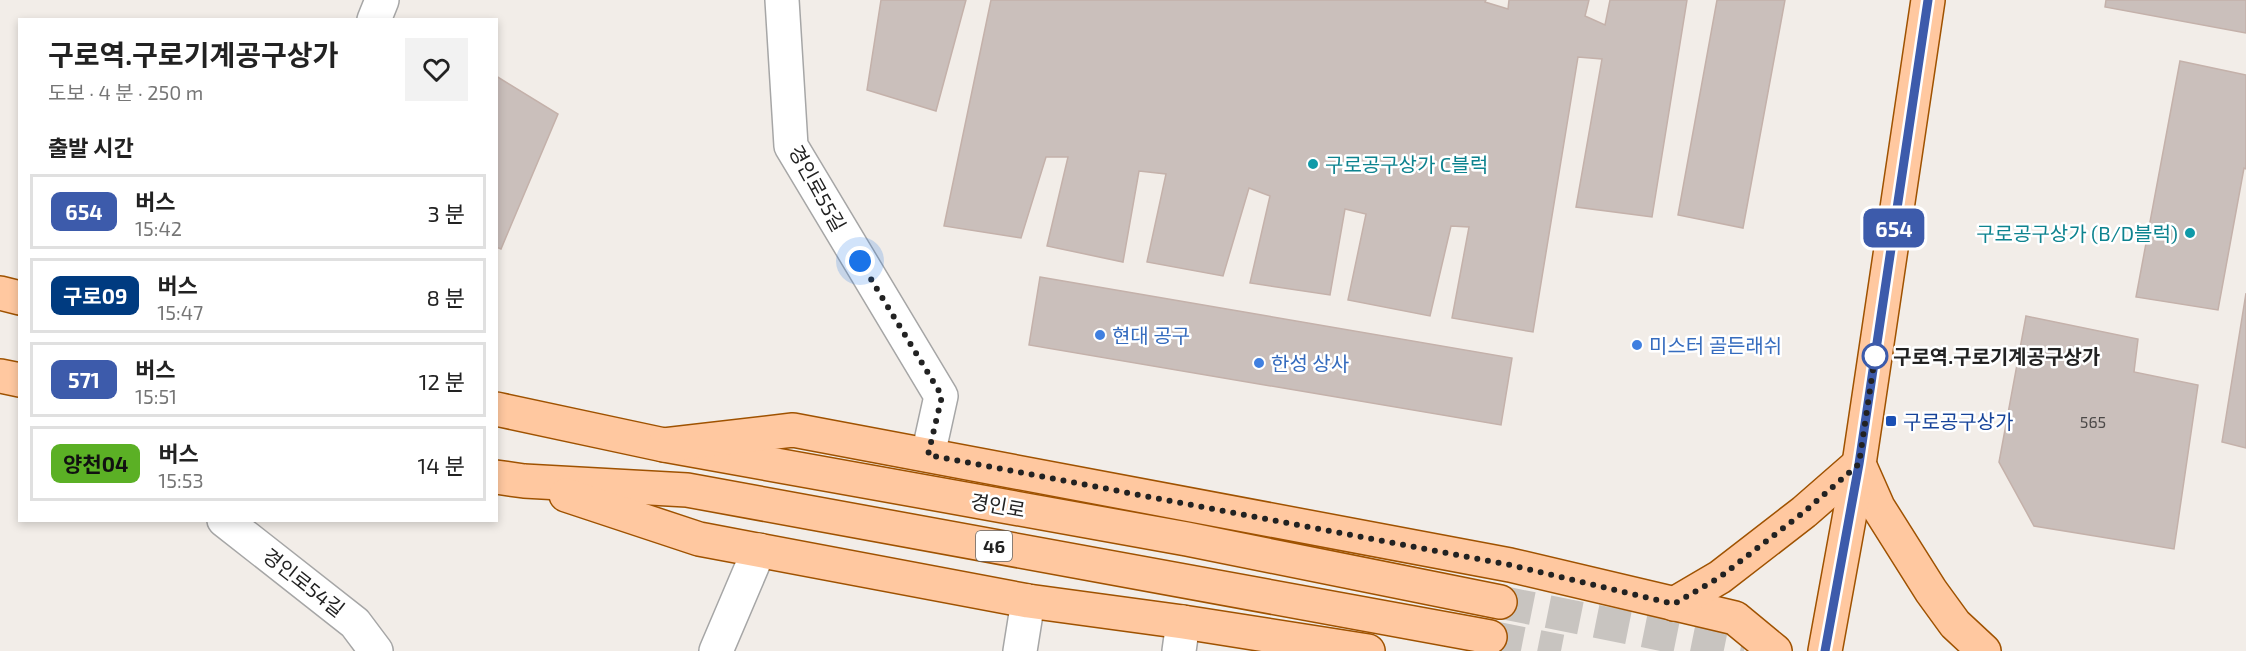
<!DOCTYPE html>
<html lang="ko">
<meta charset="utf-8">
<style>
body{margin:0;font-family:"Exo 2","Noto Sans KR",sans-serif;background:#f2f2f2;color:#222;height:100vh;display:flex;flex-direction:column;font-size:22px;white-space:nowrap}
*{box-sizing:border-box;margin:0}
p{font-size:20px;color:#767676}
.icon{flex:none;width:33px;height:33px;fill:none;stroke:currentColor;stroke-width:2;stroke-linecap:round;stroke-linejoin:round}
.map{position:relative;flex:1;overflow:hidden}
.details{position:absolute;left:18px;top:18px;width:480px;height:504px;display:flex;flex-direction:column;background:#fff;border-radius:0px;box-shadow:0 3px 9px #0003}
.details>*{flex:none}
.badge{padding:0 12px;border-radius:9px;font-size:21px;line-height:39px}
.you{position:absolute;width:30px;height:30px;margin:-15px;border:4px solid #fff;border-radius:50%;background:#1a73e8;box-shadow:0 0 0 9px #1a73e833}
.map>.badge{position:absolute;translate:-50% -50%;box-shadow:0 0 0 3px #fff}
h2{padding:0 30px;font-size:22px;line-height:54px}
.round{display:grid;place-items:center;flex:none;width:63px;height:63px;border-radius:0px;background:#f2f2f2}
.headline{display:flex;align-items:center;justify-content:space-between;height:102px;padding:0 30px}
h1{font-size:28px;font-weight:700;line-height:45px}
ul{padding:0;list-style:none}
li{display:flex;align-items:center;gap:18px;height:75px;margin:0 12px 9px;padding:0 18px;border:3px solid #e0e0e0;border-radius:0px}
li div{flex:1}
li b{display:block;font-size:22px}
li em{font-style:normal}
li .badge{min-width:66px;font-weight:700;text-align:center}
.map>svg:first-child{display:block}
.building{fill:#cabfbb;stroke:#c4b1aa;stroke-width:1.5}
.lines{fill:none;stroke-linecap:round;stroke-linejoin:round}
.major-tunnel{stroke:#c8c4c0;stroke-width:33;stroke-dasharray:33 16;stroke-linecap:butt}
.minor-casing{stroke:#a6a6a6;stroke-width:36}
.major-casing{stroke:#9f5200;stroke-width:36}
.minor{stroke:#fff;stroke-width:33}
.major{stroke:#ffc8a0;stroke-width:33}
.line-casing{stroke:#fff;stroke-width:14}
.line{stroke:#3d5bab;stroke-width:9}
.walk{stroke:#222;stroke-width:6;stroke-dasharray:0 10.8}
.culture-dot{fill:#0f9aa8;stroke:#fff;stroke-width:2}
.shop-dot{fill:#3f7fe0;stroke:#fff;stroke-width:2}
.stop-dot{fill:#fff;stroke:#3d5bab;stroke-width:3}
.transit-dot{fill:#1a4fb4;stroke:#fff;stroke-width:2}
.labels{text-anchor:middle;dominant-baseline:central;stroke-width:5;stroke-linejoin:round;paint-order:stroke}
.number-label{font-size:16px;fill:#4c4948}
.shield{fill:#fff;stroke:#646464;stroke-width:1.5}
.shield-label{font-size:18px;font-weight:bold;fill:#222}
.culture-label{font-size:20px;fill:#0d838f;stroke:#fff;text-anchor:start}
.street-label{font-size:20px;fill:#222;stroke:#fff}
.shop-label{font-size:20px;fill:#366cbe;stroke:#fff;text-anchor:start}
.stop-label{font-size:20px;font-weight:bold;fill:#222;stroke:#fff;text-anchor:start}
.transit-label{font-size:20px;fill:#164399;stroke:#fff;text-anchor:start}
</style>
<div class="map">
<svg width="2246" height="651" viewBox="0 0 2246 651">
<rect width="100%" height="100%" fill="#f2ede8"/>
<g class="building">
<polygon points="881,0 966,0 936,111 867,90"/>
<polygon points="991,0 1486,0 1485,2 1508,9 1509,0 1589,0 1585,16 1605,25 1610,0 1687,0 1652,217 1576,207 1602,59 1578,57 1533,332 1452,318 1469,227 1451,226 1430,316 1348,300 1366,214 1345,209 1330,295 1250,283 1270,196 1249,188 1223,276 1147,262 1166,174 1139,171 1123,262 1047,246 1068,157 1046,157 1021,238 944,226"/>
<polygon points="1717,0 1785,0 1743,228 1678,215"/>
<polygon points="2106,0 2246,0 2246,33 2105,7"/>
<polygon points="2180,61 2246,75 2246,169 2244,168 2218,310 2136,297"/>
<polygon points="496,76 558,114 501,249 496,247"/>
<polygon points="1040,277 1512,358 1501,425 1029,345"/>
<polygon points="2246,293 2246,448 2222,442"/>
<polygon points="2026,316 2138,339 2134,372 2198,385 2174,549 2034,526 1999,462"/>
</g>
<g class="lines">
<g class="major-tunnel">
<polyline points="1500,602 1744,651"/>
<polyline points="1490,637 1561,651"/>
</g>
<defs>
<g id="minor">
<polyline points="782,0 791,146 941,396 928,455"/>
<polyline points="374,20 382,0"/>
<polyline points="224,520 355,623 376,651"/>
<polyline points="716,651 759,550"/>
<polyline points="1020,651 1028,601"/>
<polyline points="1179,651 1183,622"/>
</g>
<g id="major">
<polyline points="0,293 20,298"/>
<polyline points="0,376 20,380"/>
<polyline points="496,409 664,445 1187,539 1500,602"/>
<polyline points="664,445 793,430 1510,565 1735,618 1775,651"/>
<polyline points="496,477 524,481 687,490 1490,637"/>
<polyline points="566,495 699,539 1028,601 1183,622 1368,651"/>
<polyline points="1674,604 1720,577 1804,512 1859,464 1878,507 1931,591 1955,624 1984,651"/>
<polyline points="1825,651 1859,464 1928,0"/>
</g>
</defs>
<use href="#minor" class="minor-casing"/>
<use href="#major" class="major-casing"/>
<use href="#minor" class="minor"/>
<use href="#major" class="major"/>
</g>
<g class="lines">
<defs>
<polyline id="line" points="1825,651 1859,464 1928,0"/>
</defs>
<use href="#line" class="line-casing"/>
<use href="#line" class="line"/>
<polyline class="walk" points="860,261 942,396 928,455 1510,565 1674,604 1720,577 1804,512 1859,464 1875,356"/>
</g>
<g class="culture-dot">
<circle cx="1313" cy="164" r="6"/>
<circle cx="2190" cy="233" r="6"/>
</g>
<g class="shop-dot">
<circle cx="1100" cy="335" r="6"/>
<circle cx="1637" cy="345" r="6"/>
<circle cx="1259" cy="363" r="6"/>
</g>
<circle class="stop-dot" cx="1875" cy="356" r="12"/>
<rect class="transit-dot" x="1885" y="415" width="12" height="12" rx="3"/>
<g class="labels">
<g class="number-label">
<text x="2093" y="421">565</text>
</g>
<rect class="shield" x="976" y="531" width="36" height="30" rx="4.5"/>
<g class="shield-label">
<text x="994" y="546">46</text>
</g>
<g class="culture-label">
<text x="1325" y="164">구로공구상가 C블럭</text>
<text x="2178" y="233" text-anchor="end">구로공구상가 (B/D블럭)</text>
</g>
<g class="street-label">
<text transform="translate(818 188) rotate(61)">경인로55길</text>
<text transform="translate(998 505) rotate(10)">경인로</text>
<text transform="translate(304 582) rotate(38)">경인로54길</text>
</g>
<g class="shop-label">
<text x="1112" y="335">현대 공구</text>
<text x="1649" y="345">미스터 골든래쉬</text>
<text x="1271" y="363">한성 상사</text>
</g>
<g class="stop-label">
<text x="1893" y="356">구로역.구로기계공구상가</text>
</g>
<g class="transit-label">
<text x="1903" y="421">구로공구상가</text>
</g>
</g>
</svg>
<div class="you" style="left:860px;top:261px"></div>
<b class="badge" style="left:1894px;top:228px;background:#3d5bab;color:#fff">654</b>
<section class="details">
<div class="headline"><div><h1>구로역.구로기계공구상가</h1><p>도보 · 4 분 · 250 m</p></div><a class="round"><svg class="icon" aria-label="heart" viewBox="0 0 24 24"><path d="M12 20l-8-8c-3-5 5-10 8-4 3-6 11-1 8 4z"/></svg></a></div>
<h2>출발 시간</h2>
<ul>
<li><span class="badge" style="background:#3d5bab;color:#fff">654</span><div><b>버스</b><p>15:42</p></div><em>3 분</em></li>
<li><span class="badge" style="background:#003b80;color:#fff">구로09</span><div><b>버스</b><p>15:47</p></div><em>8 분</em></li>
<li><span class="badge" style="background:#3d5bab;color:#fff">571</span><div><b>버스</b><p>15:51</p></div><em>12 분</em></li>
<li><span class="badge" style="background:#5bb025;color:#111">양천04</span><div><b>버스</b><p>15:53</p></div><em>14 분</em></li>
</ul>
</section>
</div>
